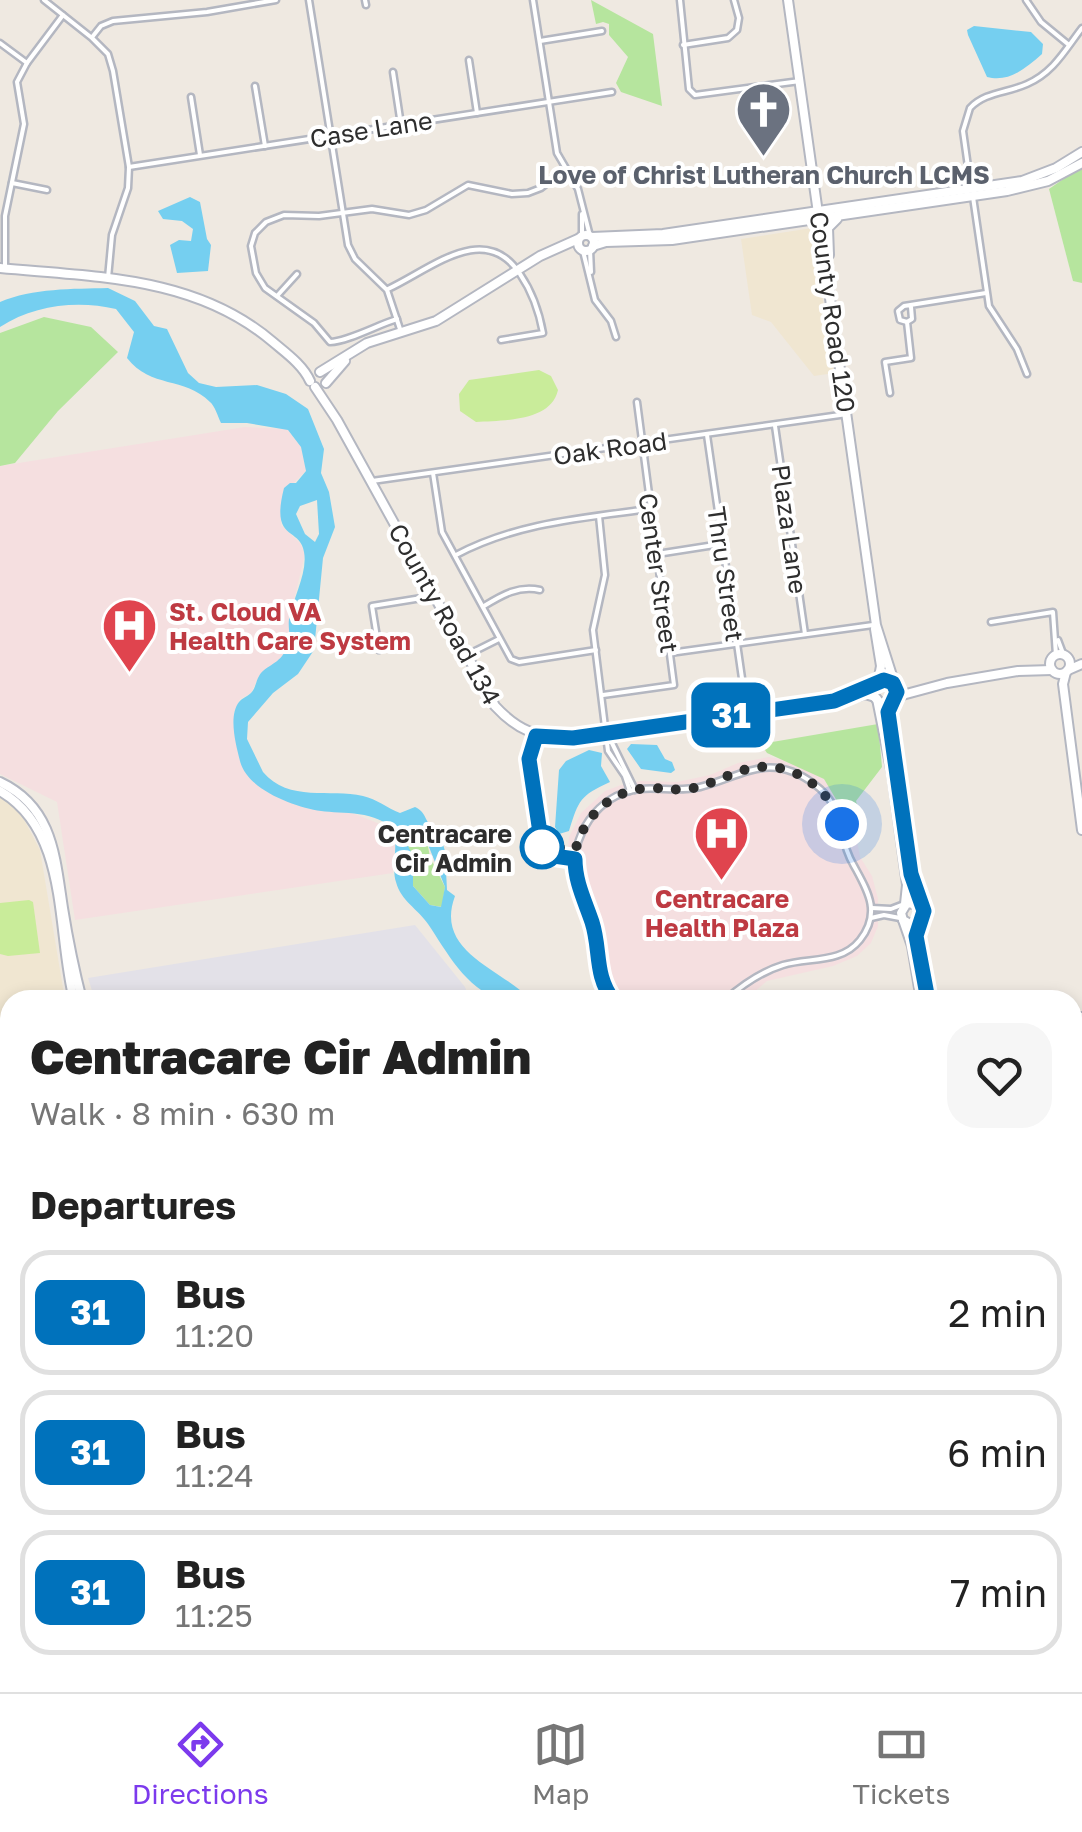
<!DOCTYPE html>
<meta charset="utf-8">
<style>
body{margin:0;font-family:"Golos Text",sans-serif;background:#f6f6f6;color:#222;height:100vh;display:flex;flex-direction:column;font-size:38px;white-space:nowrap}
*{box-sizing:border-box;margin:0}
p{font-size:32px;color:#767676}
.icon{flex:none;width:55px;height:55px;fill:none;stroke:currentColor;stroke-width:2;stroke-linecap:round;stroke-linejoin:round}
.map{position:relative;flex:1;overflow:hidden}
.panel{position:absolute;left:0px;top:990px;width:1082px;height:702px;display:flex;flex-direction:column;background:#fff;border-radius:30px 30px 0 0;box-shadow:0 5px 15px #0003}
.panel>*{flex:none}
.badge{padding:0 20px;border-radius:15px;font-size:35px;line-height:65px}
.you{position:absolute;width:50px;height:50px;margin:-25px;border:8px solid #fff;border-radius:50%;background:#1a73e8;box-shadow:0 0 0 15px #1a73e833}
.map>.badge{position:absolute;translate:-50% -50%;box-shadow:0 0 0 5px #fff}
h2{padding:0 30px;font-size:38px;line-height:90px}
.round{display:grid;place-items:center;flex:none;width:105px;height:105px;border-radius:30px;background:#f6f6f6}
.headline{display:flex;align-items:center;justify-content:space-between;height:170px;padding:0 30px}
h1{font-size:48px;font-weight:800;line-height:75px}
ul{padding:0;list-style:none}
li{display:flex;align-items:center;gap:30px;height:125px;margin:0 20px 15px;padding:0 10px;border:5px solid #e0e0e0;border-radius:30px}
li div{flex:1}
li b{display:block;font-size:38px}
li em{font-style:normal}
li .badge{min-width:110px;font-weight:700;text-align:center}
.dock{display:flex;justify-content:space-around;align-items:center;height:140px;border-top:2px solid #e0e0e0;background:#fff;font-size:28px;color:#767676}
.dock a{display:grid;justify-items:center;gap:5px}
.dock .selected{color:#7c3aed}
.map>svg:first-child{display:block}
.industrial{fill:#e3e1e8}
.education{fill:#f0e6d1}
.medical{fill:#f5dfe0}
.green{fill:#b6e59e}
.pitch{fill:#c9ec9a}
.water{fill:#75cff0;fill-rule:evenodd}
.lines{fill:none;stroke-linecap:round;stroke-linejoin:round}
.stream{stroke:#75cff0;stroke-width:2.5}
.street-casing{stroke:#b4b7c1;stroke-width:9}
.secondary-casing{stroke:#b4b7c1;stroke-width:12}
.highway-casing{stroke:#c9c9c9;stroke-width:16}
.street{stroke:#fff;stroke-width:4}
.secondary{stroke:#fff;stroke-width:8}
.highway{stroke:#ffa35c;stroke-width:11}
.line-casing{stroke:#fff;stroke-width:22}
.line{stroke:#0072bc;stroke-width:15}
.walk{stroke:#2e2e2e;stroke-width:10;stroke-dasharray:0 18}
.stop-dot{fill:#fff;stroke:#0072bc;stroke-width:5}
.labels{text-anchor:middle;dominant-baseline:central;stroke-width:8;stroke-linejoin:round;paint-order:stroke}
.street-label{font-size:25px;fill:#2e2e2e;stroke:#fff}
.worship-label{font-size:25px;font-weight:bold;fill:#5b616d;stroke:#fff}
.health-label{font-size:25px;font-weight:bold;fill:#be3a42;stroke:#fff;text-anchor:start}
.stop-label{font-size:25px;font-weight:bold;fill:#2e2e2e;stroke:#fff;text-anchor:end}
</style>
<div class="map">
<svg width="1082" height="1692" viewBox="0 0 1082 1692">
<rect width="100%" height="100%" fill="#efe9e1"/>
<polygon class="industrial" points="415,925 465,987 470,1000 95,1000 88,978"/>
<g class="education">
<polygon points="812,228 834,373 814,376 771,322 752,315 741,239"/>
<polygon points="0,796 19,810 40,850 65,1000 10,1000 10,1022 0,1023"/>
<polygon points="199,1683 351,1683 352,1692 201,1692"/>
</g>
<g class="medical">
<polygon points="245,427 287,429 301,447 306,471 283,493 281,525 300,543 305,554 289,621 290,636 286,648 280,661 258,678 251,693 240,699 234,712 240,762 254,782 277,796 321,811 352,813 390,828 396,837 393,873 75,920 57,802 0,774 0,466"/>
<polygon points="769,757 797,762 828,776 853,818 860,857 872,876 878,899 878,926 871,943 857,956 833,966 767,981 745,1000 604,1000 590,966 587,930 571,888 567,859 569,837 581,813 605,791 621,785 641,781 677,782 710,775 738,763"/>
</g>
<g class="green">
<polygon points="591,0 653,34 662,106 621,92 616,83 628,57 609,35 609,24 603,22 596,24"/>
<polygon points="1082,166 1082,283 1073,281 1049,189"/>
<polygon points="44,317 91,327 118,352 58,411 15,463 0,466 0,333"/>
<polygon points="878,724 882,767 856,801 861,818 850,823 824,779 767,753 761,744"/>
<polygon points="421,827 425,831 430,857 445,887 442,907 430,905 413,886 408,846 413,843 411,829"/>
<polygon points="0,1077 10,1077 10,1159 5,1159"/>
<polygon points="1073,1505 1082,1522 1082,1692 922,1692 926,1683 1072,1682"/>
</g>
<g class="pitch">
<path d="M539,370L551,376L558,390C551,422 503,420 476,422L460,411L459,394L469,380Z"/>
<polygon points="29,900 33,902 40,953 8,956 0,954 0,903"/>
</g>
<g class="water">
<path d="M974,26L1031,32L1043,44L1042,54C1026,68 1009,83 987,77L968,35L967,30Z"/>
<polygon points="190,197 200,202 207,239 211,245 208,271 177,273 170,245 179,240 191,241 193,229 182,221 163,219 158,211"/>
<path d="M108,288L135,301L154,326L167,329L188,373L199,383L216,387L257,385L286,394L308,409L324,449L321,473L329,492L335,527L323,558L314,650L298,674L273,693L248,722L247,739L263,772C289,803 330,788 363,796C377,799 387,808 400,813L415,807C427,812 425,824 434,828L437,825L445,851L447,890L455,896C434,952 501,968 531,1000C522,1000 509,1002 501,1000C465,988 447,952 428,924C418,909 401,901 396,882C391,869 399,839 393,831C379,810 341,814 321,811C295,807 247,790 240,761C236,745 228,716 239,702C242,698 247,697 251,693C256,688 256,679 261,673C272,662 283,663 289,641C290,633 288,626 289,619C293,598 308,572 304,552C300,526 270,543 284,488L290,483H296L306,471L301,447L288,430L247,423H221C218,417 215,406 210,402C184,376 151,389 127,358L134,332L116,309C77,300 34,305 0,327V302C33,288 73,289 108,288ZM317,500L319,534L315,542L305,534L296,514L300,506ZM421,827L445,887L441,907L430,905L413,886V856L408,846L413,843L411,829Z"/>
<polygon points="631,744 657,745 665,759 672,762 675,770 671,773 641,769 627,749"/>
<path d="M589,750L602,753L601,766L610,782C580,796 579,799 569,831L559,834L555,827L559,770L566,761Z"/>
</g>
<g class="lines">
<polyline class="stream" points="0,1036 10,1036"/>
<defs>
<g id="street">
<polyline points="44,0 92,38 108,54 113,71 129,167 128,188 112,235 108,278"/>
<polyline points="309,0 348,245 355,259 387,290 400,329"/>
<polyline points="365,0 366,5"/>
<polyline points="533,0 557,153 578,189 590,236"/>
<polyline points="680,0 689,89 695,95 800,81"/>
<polyline points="1026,0 1041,22 1069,45"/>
<polyline points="93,36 101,26 113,21 207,12 276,0"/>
<polyline points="540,41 602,31"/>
<polyline points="0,43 27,63"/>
<polyline points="683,45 728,38 737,30 739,18 734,0"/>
<polyline points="469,60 477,113"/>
<polyline points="393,72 401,125"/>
<polyline points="255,86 265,146"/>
<polyline points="191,97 200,155"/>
<polyline points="129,167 612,92"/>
<polyline points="12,183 47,190"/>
<path d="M971,188L963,131L970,108C985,92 1007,93 1027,84C1054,72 1065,50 1082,28"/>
<polyline points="973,197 989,306 1017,349 1027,374"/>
<polyline points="582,235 582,214"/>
<polyline points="590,250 591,272"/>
<polyline points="583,251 595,300 611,321 616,337"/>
<polyline points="5,268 5,216 24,124 17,82 27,63 63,15"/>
<path d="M388,289C431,269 485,220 520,274C533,293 539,311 543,333L501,340"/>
<polyline points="277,296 297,274"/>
<polyline points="911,307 912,319 907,322 900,320 898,311 904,306 986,293"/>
<path d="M397,319C377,325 349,341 330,342L314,323L265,288L256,273L251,246L255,233L266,222L284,215L319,216L372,209L409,215L426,210L468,185L512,194L528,193L541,188L565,169"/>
<polyline points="890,393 885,362 911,358 907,322"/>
<polyline points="775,426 805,634"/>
<polyline points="707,435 747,713"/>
<polyline points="433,473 442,532 511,659 519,662 596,650"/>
<polyline points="372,481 847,414"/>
<polyline points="599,516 605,575 593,630 608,751 625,776 630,791"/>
<polyline points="657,554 721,544"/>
<path d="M456,555C516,523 582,518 649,509"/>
<path d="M484,606C502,595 519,585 540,590"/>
<polyline points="991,622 1053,612 1056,655"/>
<polyline points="1058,640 1064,656"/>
<polyline points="379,650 372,606 434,596"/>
<polyline points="670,653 873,625"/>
<polyline points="467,655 499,639"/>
<polyline points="603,695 674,685 637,402"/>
<polyline points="609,737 635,790"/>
<polyline points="872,908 891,909 904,904"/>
<polyline points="871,918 884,915 900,918"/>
<path d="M613,1000C594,975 600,949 591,921C586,907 579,893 576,878C569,836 597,795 639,789C660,787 679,792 700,787C743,776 770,751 814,784C846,807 836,835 853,864C867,890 882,912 860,940C841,964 809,957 783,965C760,972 742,985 725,1000"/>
<polyline points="0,1159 10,1227"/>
<polyline points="0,1282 10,1281"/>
<polyline points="0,1340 10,1339"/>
<polyline points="1072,1373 1082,1394"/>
<polyline points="0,1455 10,1454"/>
<polyline points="0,1516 10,1514"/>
<polyline points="0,1574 10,1573"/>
<polyline points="0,1632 10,1631"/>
<polyline points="76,1682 77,1692"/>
<polyline points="426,1682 428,1692"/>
<polyline points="540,1682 545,1692"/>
<polyline points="692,1682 698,1692"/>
<polyline points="770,1682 771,1692"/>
<polyline points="825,1682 826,1692"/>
<polyline points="0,1691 61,1682"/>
<polyline points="637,1692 663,1682"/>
<polyline points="880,1692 882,1682"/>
</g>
<g id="secondary">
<polyline points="788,0 876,625 895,685"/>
<circle cx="586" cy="243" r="8"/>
<polyline points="592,237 663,234 1022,181 1056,168 1082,152"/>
<polyline points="593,246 606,242 672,240 1007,191 1048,181 1082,163"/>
<polyline points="829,255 828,228 837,219"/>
<path d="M0,268C96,277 196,276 273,342C286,353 303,365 310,381"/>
<polyline points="320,372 367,343 436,321 540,256 578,239"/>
<polyline points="326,383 345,361"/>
<path d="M315,387L337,420L495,706C518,731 539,739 573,738L849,699L865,694L875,697"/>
<polyline points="875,629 881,666 878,682"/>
<circle cx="1060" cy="664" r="10"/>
<polyline points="1068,670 1082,664"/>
<polyline points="1066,672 1063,684 1082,830"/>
<circle cx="885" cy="691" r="12"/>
<polyline points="895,697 947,683 1018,671 1052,670"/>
<polyline points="895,698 889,717 911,874 923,911 916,936 928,1000"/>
<polyline points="877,699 892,774 907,885 905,904"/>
<path d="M0,782C53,807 55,856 63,908C68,939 74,969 82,1000"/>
<path d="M0,791C70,831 56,932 74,1000"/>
<polyline points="920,905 907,903 901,913 903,920 910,924 921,920"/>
<polyline points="903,920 912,946 921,1000"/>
<polyline points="1072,1019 1082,1017"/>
<polyline points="1072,1336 1082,1357"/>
<polyline points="1072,1357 1082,1378"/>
<polyline points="0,1398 10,1396"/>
<polyline points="193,1682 194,1692"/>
</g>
<g id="highway">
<polyline points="0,1050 10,1050"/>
<polyline points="0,1061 10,1062"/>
<polyline points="1072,1200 1082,1206"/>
<polyline points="1072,1216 1082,1220"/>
<polyline points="1072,1235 1082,1240"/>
<polyline points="1072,1255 1082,1258"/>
</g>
</defs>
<use href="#street" class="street-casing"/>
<use href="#secondary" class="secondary-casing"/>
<use href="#highway" class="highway-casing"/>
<use href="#street" class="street"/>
<use href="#secondary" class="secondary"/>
<use href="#highway" class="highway"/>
</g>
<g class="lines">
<defs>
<path id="line" d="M613,1000C594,975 601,950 592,922C585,901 575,882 575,859L554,856L542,846L529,759L536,736L573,738L834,701L884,680L893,683L897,692L888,712L911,874L924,911L916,936L928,1000"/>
</defs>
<use href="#line" class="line-casing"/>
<use href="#line" class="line"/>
<path class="walk" d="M542,847L576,848C586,812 616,787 655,788C669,789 680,791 694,788C711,784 727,775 744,770C787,757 827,785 842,824"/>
</g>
<defs>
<symbol id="church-pin" viewBox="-11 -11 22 30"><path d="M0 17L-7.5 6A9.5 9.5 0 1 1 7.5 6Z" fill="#6b7280" stroke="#fff"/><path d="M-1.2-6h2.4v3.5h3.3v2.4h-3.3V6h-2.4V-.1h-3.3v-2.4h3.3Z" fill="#fff"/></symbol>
<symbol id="hospital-pin" viewBox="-11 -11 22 30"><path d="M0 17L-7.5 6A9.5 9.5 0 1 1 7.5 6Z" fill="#e0444e" stroke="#fff"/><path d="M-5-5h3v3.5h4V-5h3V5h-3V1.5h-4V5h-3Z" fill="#fff"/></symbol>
</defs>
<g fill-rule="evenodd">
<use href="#church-pin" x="732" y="78" width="63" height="86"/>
<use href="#hospital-pin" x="98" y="594" width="63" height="86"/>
<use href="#hospital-pin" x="690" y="802" width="63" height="86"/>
</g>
<circle class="stop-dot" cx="542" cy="847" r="20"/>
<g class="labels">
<g class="street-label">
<text transform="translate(371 129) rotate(-9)">Case Lane</text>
<text transform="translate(833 312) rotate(82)">County Road 120</text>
<text transform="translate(610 448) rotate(-8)">Oak Road</text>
<text transform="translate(790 529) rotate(82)">Plaza Lane</text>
<text transform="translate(659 573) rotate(82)">Center Street</text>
<text transform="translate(726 574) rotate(82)">Thru Street</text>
<text transform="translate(445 614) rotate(61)">County Road 134</text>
</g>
<g class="worship-label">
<text x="764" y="174">Love of Christ Lutheran Church LCMS</text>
</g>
<g class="health-label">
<text x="169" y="611">St. Cloud VA<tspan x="169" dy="29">Health Care System</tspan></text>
<text x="722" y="898" text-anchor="middle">Centracare<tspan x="722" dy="29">Health Plaza</tspan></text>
</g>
<g class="stop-label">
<text x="512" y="833">Centracare<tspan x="512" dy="29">Cir Admin</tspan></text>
</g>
</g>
</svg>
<div class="you" style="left:842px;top:824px"></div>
<b class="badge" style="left:731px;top:715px;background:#0072bc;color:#fff">31</b>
<section class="panel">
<div class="headline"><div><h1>Centracare Cir Admin</h1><p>Walk · 8 min · 630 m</p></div><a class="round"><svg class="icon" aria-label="heart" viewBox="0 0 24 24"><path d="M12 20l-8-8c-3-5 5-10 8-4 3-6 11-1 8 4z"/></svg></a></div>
<h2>Departures</h2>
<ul>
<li><span class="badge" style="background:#0072bc;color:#fff">31</span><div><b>Bus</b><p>11:20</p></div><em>2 min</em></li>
<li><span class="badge" style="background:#0072bc;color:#fff">31</span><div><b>Bus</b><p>11:24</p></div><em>6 min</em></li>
<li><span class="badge" style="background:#0072bc;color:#fff">31</span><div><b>Bus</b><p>11:25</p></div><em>7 min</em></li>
</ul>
</section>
</div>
<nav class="dock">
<a class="selected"><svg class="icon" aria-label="directions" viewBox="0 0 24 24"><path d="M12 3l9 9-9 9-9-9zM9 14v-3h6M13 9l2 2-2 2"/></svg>Directions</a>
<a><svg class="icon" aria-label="map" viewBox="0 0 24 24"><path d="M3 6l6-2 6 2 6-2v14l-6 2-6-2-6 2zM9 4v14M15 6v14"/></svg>Map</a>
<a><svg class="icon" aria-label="tickets" viewBox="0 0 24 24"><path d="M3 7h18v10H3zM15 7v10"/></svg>Tickets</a>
</nav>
